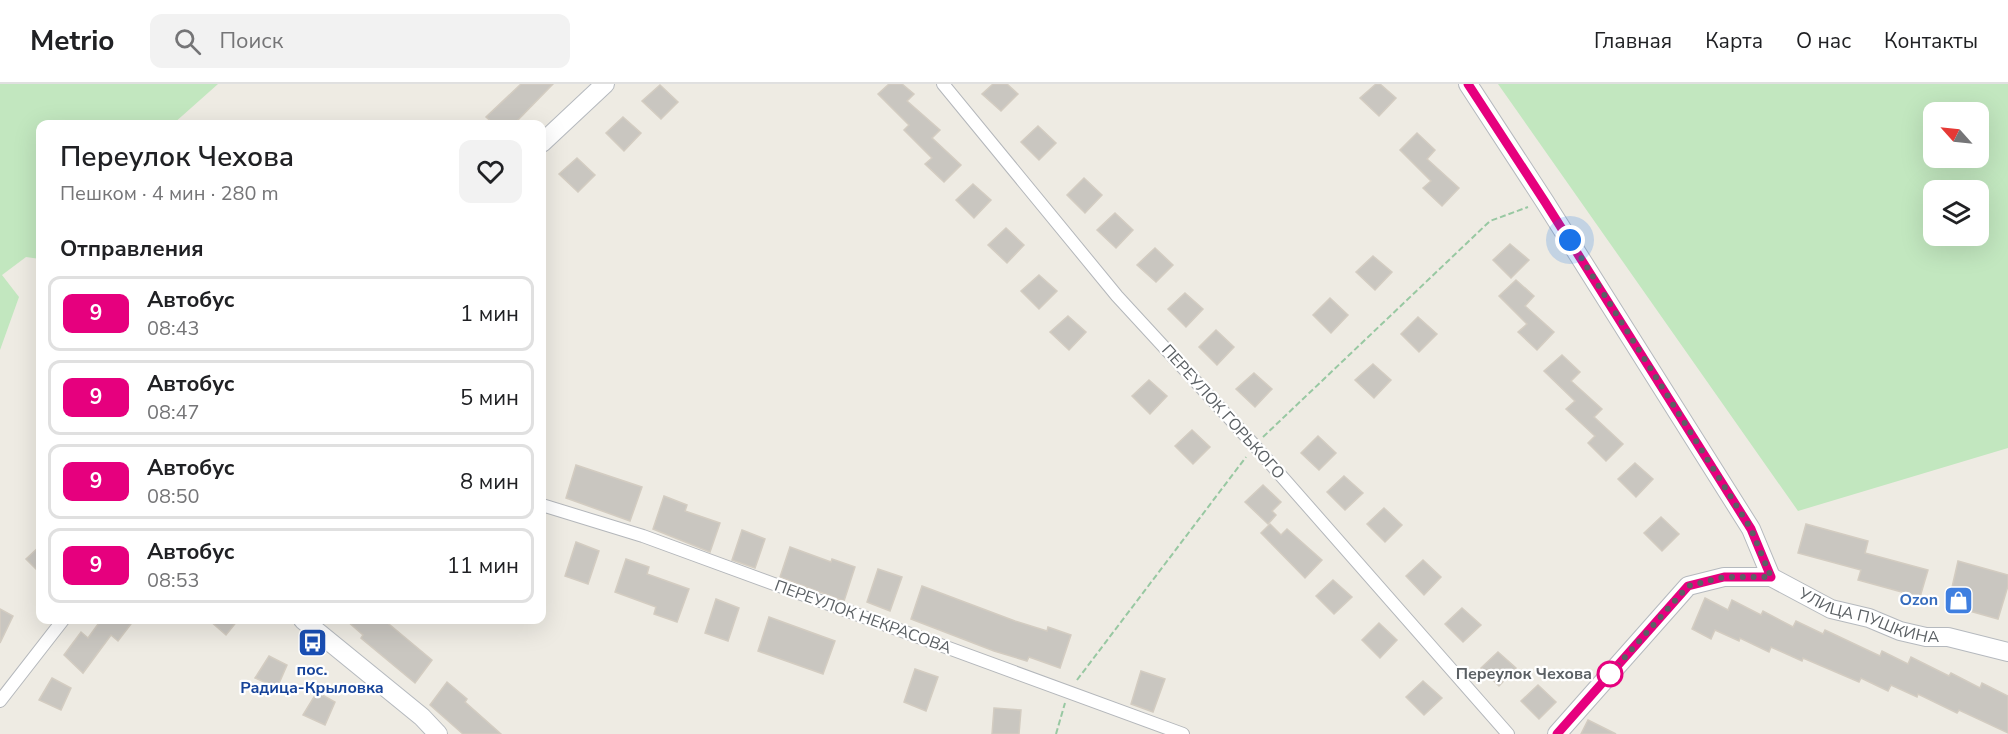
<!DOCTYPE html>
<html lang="ru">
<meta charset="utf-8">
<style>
body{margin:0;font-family:"Nunito Sans",sans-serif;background:#f2f2f2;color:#202124;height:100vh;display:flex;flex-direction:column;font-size:22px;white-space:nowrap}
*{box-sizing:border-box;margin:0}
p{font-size:20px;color:#757577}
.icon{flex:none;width:33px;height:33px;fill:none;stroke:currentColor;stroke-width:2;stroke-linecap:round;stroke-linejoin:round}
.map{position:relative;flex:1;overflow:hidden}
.details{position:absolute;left:36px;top:36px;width:510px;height:504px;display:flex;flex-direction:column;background:#fff;border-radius:12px;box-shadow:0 6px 24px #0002}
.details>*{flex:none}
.badge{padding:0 12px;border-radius:9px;font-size:21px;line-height:39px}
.needle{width:39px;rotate:297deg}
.fabs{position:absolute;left:1923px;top:18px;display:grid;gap:12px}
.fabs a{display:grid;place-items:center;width:66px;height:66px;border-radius:12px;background:#fff;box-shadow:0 6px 24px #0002;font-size:30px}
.you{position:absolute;width:30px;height:30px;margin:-15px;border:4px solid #fff;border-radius:50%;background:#1a73e8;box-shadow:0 0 0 9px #1a73e833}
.map>.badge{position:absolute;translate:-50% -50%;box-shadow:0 0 0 3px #fff}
h2{padding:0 24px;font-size:22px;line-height:54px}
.round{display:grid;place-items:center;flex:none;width:63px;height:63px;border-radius:12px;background:#f2f2f2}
.overview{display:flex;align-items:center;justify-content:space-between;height:102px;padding:0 24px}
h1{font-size:28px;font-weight:600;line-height:45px}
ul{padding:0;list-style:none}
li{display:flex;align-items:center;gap:18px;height:75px;margin:0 12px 9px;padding:0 12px;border:3px solid #e0e0e0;border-radius:12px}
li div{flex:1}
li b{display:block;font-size:22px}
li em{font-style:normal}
li .badge{min-width:66px;font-weight:700;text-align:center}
header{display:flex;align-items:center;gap:36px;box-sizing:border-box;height:84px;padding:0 30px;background:#fff;border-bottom:2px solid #e0e0e0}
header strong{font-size:28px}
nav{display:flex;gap:33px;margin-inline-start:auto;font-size:21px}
.search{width:420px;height:54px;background:#f2f2f2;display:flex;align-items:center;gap:15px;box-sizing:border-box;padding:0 21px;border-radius:12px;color:#757577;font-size:22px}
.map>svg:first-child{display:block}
.green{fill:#c2e7bf;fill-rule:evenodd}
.building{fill:#c9c6c0;stroke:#d3ccc1;stroke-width:1.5}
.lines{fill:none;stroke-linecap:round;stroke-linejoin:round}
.street-casing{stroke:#b4b7bb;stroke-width:14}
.secondary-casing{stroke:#b5b9be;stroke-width:20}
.path{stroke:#98c8a2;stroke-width:2;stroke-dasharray:6 3;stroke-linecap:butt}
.street{stroke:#fff;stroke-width:12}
.secondary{stroke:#fff;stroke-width:18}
.line-casing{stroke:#fff;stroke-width:14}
.line{stroke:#e6007e;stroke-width:9}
.walk{stroke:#5b6064;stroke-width:6;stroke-dasharray:0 10.8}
.stop-dot{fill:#fff;stroke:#e6007e;stroke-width:3}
.labels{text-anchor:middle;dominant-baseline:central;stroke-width:4.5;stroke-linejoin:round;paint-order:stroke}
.street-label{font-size:16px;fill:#5b6064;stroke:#fff}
.shop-label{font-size:16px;font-weight:bold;fill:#366cbe;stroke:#fff;text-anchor:end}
.transit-label{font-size:16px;font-weight:bold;fill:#164399;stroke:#fff}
.stop-label{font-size:16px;font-weight:bold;fill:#5b6064;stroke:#fff;text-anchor:end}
</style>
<header>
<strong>Metrio</strong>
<div class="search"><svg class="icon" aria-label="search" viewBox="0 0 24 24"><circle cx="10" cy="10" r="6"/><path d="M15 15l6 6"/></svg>Поиск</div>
<nav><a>Главная</a><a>Карта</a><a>О нас</a><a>Контакты</a></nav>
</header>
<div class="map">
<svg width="2008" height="650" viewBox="0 0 2008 650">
<rect width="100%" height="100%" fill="#eeebe3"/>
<g class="green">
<polygon points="0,0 218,0 173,40 40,40 40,175 26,173 2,191 19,213 0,266"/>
<path d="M1498,0H2008V364L1798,427ZM1934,28H1978V74H1934ZM1934,106H1978V152H1934Z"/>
</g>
<g class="building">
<polygon points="521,0 553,0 514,40 494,40 486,33"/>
<polygon points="889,0 902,0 914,10 907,17 940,46 932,54 961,81 944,98 925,80 932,74 904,46 909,41 878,10"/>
<polygon points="993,0 1007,0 1018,10 1001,27 982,10"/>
<polygon points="1376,0 1380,0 1396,14 1379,32 1360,14"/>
<polygon points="660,1 678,18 661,35 642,17"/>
<polygon points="623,33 641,49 624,67 606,49"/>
<polygon points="1038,42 1056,59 1039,76 1021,58"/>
<polygon points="1417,49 1435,66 1427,75 1459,104 1442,122 1423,104 1431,97 1400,66"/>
<polygon points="577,74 595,91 578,108 559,90"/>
<polygon points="1084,94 1102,111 1085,129 1067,111"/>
<polygon points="973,100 991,116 974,134 956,116"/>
<polygon points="1115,129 1133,146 1116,164 1097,146"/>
<polygon points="1006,144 1024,161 1007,179 988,161"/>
<polygon points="1510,160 1529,176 1511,194 1493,176"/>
<polygon points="1155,164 1173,181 1156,198 1137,181"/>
<polygon points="1373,172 1392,188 1375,206 1356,188"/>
<polygon points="1039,191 1057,207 1039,225 1021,207"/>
<polygon points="1516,196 1534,212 1525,222 1554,248 1537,266 1518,248 1527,240 1499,212"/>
<polygon points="1185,209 1203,225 1186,243 1168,225"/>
<polygon points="1330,214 1348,231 1331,249 1313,231"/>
<polygon points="1068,232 1086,248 1069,266 1050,248"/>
<polygon points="1418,233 1437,250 1419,268 1401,250"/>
<polygon points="1216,246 1234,263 1217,281 1199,263"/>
<polygon points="1562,271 1580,288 1571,297 1602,325 1594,333 1623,360 1606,377 1588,359 1595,352 1566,325 1575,317 1544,287"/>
<polygon points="1373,280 1391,296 1374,314 1355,296"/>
<polygon points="1254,289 1272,305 1255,323 1236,305"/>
<polygon points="1149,296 1167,312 1150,330 1132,312"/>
<polygon points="1192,346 1210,363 1193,380 1175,362"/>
<polygon points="1318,352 1336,369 1319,386 1301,369"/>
<polygon points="1635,379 1653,395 1636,413 1618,395"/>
<polygon points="576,381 642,403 630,437 566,414"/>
<polygon points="1344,392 1363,409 1345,426 1327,408"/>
<polygon points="1263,401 1281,418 1272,427 1276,431 1268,440 1245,418"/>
<polygon points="664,412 687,421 685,427 720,439 710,468 653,445"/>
<polygon points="1384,424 1402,441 1385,458 1367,440"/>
<polygon points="1661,433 1679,450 1662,467 1644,449"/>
<polygon points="1270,440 1281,451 1287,445 1322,476 1305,494 1261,449"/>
<polygon points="1806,440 1868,457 1865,469 1928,486 1920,513 1858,496 1861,486 1798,469"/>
<polygon points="742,446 765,455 755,484 732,476"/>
<polygon points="576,458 599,467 588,500 565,492"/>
<polygon points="40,462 40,489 26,475"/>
<polygon points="790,463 831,478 832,475 855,483 844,517 780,493"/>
<polygon points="626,475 649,483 647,490 689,505 677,538 654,530 656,523 615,508"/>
<polygon points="1423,476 1441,493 1424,511 1406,492"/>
<polygon points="1958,477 2008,491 2008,502 1998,535 1948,521"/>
<polygon points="878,485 902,493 890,527 867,518"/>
<polygon points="1333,496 1352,513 1334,530 1316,512"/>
<polygon points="922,502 1015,537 1047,547 1048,543 1071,551 1060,584 1029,573 1027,577 994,567 911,535"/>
<polygon points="1705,514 1728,526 1732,516 1761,531 1763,527 1793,543 1796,537 1823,550 1825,546 1880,572 1882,567 1908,580 1911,573 1949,592 1951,589 1980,604 1982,599 2008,612 2008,649 1959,626 1957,629 1918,610 1917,613 1891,601 1888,607 1861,594 1859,598 1803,574 1802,577 1771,563 1769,568 1740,554 1739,557 1715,546 1711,555 1692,545"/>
<polygon points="716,515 739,524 728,557 705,549"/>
<polygon points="1462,524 1481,541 1463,558 1445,540"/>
<polygon points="0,525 13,532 0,559"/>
<polygon points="769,533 835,557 823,590 758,567"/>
<polygon points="101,536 134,536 118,557 111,551 83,589 64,571 81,548 88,554"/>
<polygon points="209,536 238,536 226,551"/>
<polygon points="346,536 384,536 432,576 415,599 361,554 363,551"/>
<polygon points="1379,539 1397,556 1380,574 1362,556"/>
<polygon points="1498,568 1516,584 1499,602 1481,584"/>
<polygon points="269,572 287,581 277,604 255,594"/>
<polygon points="915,585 938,593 926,627 904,618"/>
<polygon points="1141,587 1165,595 1153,628 1131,620"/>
<polygon points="52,594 71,604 61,626 39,616"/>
<polygon points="1423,597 1442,614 1424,631 1406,613"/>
<polygon points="447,598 467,615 465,618 501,650 463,650 430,621"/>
<polygon points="1538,601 1556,618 1539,635 1521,617"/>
<polygon points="317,608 335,618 325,641 303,631"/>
<polygon points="994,624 1021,626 1019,650 992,650"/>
<polygon points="1588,636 1616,650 1581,650"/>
</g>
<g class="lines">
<defs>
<g id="street">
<polyline points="943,0 1117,212 1255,362 1508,650"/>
<polyline points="542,421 643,452 1183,650"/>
<polyline points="0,617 63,536"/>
</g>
<g id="secondary">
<path id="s1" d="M1468,0L1545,118L1751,445L1771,493L1831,525L1869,534L1900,547L1926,553H1948L2008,568"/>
<polyline points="542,59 605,0"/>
<polyline points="303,536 422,633 438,650"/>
<polyline points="1557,650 1688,502 1724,493 1771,493"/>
</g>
</defs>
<use href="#street" class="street-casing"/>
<use href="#secondary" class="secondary-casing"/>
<g class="path">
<polyline points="1263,353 1490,137 1528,123"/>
<polyline points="1077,596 1246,373"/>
<polyline points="1056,650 1065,619"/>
</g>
<use href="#street" class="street"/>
<use href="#secondary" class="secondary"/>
</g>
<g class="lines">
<defs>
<polyline id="line" points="1468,0 1545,118 1751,445 1771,493 1724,493 1688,502 1557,650"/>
</defs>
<use href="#line" class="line-casing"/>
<use href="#line" class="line"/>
<polyline class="walk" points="1570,156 1751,445 1771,493 1724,493 1688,502 1610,590"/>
</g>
<defs>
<symbol id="shop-square" viewBox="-11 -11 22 22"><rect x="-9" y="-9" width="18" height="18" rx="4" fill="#3f7fe0" stroke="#fff"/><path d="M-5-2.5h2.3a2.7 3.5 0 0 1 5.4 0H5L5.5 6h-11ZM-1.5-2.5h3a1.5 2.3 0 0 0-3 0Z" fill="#fff"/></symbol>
<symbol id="bus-square" viewBox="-11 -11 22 22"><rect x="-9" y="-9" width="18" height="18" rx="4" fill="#1a4fb4" stroke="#fff"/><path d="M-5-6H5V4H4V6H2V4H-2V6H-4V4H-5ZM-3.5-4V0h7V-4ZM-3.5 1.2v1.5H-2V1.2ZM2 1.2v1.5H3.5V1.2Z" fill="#fff"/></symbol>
</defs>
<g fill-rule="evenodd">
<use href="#shop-square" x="1942" y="500" width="33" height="33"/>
<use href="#bus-square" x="296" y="542" width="33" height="33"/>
</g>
<circle class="stop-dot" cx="1610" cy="590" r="12"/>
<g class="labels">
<g class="street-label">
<text transform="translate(1223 328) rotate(48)">ПЕРЕУЛОК ГОРЬКОГО</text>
<text stroke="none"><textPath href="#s1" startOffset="686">УЛИЦА ПУШКИНА</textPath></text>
<text transform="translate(863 533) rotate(20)">ПЕРЕУЛОК НЕКРАСОВА</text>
</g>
<g class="shop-label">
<text x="1938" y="516">Ozon</text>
</g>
<g class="transit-label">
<text x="312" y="586">пос.<tspan x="312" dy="18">Радица-Крыловка</tspan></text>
</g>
<g class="stop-label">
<text x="1592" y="590">Переулок Чехова</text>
</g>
</g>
</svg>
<div class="fabs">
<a><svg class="needle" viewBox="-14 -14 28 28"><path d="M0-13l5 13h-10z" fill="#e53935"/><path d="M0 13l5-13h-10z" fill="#757577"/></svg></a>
<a><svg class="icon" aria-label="layers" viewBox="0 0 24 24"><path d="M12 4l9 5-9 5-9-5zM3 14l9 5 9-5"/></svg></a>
</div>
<div class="you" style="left:1570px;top:156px"></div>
<section class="details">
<div class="overview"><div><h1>Переулок Чехова</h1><p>Пешком · 4 мин · 280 m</p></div><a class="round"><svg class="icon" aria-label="heart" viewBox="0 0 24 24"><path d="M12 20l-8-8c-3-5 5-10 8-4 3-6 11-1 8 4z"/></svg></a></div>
<h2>Отправления</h2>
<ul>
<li><span class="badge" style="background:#e6007e;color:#fff">9</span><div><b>Автобус</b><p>08:43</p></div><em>1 мин</em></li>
<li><span class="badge" style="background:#e6007e;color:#fff">9</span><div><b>Автобус</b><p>08:47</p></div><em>5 мин</em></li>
<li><span class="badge" style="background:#e6007e;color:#fff">9</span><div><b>Автобус</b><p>08:50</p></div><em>8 мин</em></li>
<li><span class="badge" style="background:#e6007e;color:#fff">9</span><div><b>Автобус</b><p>08:53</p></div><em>11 мин</em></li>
</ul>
</section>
</div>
